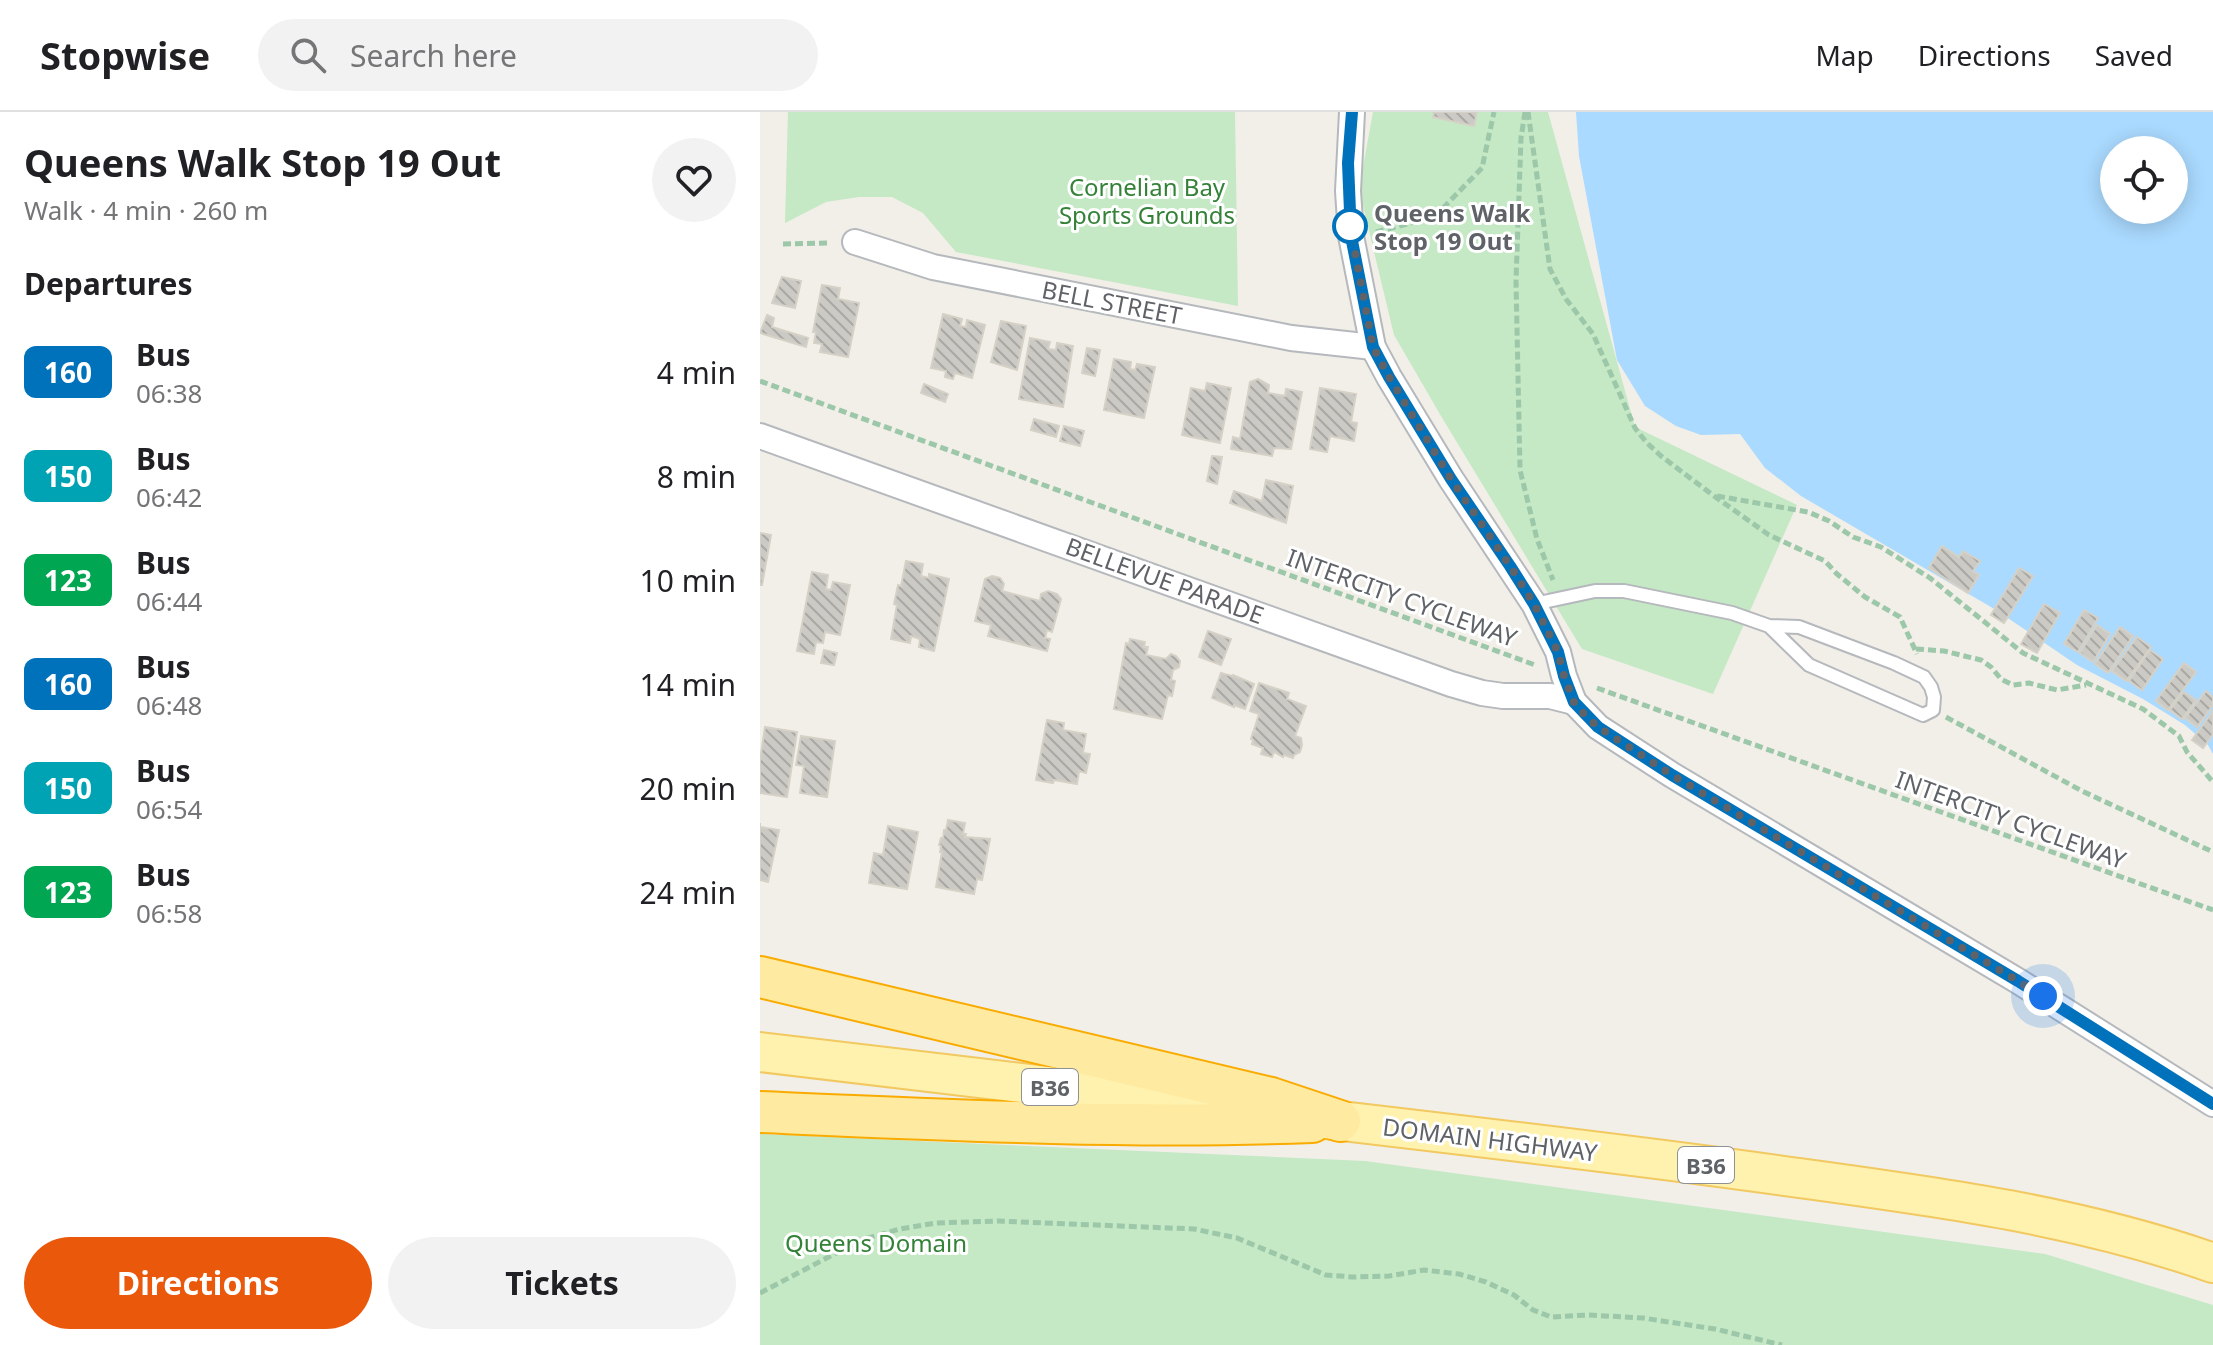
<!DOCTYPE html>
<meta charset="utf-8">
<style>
body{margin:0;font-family:"Noto Sans",sans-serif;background:#f2f2f2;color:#202124;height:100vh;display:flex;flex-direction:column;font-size:30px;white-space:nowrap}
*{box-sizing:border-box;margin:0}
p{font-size:26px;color:#757577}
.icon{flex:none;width:44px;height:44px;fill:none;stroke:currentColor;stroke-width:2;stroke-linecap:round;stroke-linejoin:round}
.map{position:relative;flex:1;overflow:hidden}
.panel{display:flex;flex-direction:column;background:#fff;width:760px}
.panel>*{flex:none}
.badge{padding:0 16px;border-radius:12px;font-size:28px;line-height:52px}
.tools{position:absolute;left:1340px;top:24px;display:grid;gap:16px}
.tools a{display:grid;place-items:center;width:88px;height:88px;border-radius:50%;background:#fff;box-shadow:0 4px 20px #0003;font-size:40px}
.you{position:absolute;width:40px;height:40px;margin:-20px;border:6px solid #fff;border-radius:50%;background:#1a73e8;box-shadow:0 0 0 12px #1a73e833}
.map>.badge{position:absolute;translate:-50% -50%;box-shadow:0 0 0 4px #fff}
h2{padding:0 24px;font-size:30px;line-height:72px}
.round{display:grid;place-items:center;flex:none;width:84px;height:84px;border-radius:42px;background:#f2f2f2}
.overview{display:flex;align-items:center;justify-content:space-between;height:136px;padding:0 24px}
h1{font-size:38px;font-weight:700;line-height:60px}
.primary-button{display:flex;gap:16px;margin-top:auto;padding:16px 24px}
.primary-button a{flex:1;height:92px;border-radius:48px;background:#ea580c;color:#fff;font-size:32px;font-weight:700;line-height:92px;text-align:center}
.primary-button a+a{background:#f2f2f2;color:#202124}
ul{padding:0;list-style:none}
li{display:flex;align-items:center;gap:24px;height:104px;padding:0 24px}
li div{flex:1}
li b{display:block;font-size:30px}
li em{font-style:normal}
li .badge{min-width:88px;font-weight:700;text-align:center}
header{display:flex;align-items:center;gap:48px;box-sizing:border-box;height:112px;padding:0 40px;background:#fff;border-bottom:2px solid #e0e0e0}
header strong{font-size:38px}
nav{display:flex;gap:44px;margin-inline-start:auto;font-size:28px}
.search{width:560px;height:72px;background:#f2f2f2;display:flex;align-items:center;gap:20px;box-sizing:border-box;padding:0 28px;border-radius:44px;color:#757577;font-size:30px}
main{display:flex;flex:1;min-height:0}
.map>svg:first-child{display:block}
.green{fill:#c5e8c5}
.water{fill:#aadaff;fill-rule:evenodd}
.building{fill:url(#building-back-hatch);stroke:#d6d1c6;stroke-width:2}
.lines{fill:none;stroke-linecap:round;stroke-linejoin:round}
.service-casing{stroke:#b5b8bc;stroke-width:16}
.minor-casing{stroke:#b5b8bc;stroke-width:28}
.primary-casing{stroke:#f2c960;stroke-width:42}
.trunk-casing{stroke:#f9ab00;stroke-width:44}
.path{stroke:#9cc7a9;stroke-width:5;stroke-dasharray:8 4;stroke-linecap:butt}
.service{stroke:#fff;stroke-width:12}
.minor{stroke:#fff;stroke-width:24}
.primary{stroke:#fff2af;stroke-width:38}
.trunk{stroke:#feeaa1;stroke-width:40}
.line-casing{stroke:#fff;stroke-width:18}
.line{stroke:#0072bc;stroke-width:12}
.walk{stroke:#5f6368;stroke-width:8;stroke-dasharray:0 14.4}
.stop-dot{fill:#fff;stroke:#0072bc;stroke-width:4}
.labels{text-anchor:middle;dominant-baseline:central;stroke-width:6;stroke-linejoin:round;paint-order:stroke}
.shield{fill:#fff;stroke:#8f9295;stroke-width:2}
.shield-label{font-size:22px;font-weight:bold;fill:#5f6368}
.park-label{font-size:24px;fill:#348238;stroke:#fff}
.stop-label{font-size:24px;font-weight:bold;fill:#5f6368;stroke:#fff;text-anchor:start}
.street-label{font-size:24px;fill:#5f6368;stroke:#fff}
</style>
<header>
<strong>Stopwise</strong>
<div class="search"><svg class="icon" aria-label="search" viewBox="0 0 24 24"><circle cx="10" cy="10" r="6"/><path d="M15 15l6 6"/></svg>Search here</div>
<nav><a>Map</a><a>Directions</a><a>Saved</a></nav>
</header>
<main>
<section class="panel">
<div class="overview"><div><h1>Queens Walk Stop 19 Out</h1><p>Walk · 4 min · 260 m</p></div><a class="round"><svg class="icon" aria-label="heart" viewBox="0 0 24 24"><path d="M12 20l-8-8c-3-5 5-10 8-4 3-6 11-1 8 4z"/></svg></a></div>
<h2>Departures</h2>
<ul>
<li><span class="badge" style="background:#0072bc;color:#fff">160</span><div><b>Bus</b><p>06:38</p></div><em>4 min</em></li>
<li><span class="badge" style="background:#00a3b4;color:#fff">150</span><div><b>Bus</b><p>06:42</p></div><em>8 min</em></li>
<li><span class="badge" style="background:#00a651;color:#fff">123</span><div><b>Bus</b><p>06:44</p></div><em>10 min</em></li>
<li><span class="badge" style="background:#0072bc;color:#fff">160</span><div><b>Bus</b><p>06:48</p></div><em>14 min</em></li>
<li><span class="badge" style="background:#00a3b4;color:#fff">150</span><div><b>Bus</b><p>06:54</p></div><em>20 min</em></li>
<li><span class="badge" style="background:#00a651;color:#fff">123</span><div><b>Bus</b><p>06:58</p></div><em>24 min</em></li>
</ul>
<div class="primary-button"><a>Directions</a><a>Tickets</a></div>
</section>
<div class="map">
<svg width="1453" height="1233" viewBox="0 0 1453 1233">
<defs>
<pattern id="building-back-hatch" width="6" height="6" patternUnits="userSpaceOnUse" patternTransform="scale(2)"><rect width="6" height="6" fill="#cccac5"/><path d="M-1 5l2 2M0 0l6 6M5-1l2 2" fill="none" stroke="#a9a8a4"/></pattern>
</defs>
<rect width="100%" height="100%" fill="#f1efe8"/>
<g class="green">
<polygon points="28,0 475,0 478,194 196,140 163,101 132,85 99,85 66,90 25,111"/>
<polygon points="613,0 788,0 875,315 1037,393 953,582 822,537 681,304 634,223 599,77"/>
<polygon points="0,1022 605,1049 1285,1142 1453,1193 1453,1233 0,1233"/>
</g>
<path class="water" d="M816,0H1453V642L1448,633L1425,613L1383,587L1317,553L1236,498L1041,384L1005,356L980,322L941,323L916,314L885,294L857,248L819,44ZM1354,38H1414V98H1354Z"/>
<g class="building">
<polygon points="674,0 717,0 714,14 673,5"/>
<polygon points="22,165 41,169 35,196 12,191"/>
<polygon points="62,173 80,176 78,187 99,191 88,245 60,240 62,232 54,231 56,220 53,220"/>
<polygon points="183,202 202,207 200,214 206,215 207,208 225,213 212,266 195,261 193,267 185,265 186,259 171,256"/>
<polygon points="7,203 14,206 12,215 48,226 46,235 0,221"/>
<polygon points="241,209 266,214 257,258 231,250"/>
<polygon points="270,226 290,230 288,237 296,238 297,231 313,234 303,295 259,287"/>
<polygon points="327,236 340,238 335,264 322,261"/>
<polygon points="354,247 371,250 370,257 375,258 377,252 395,255 384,306 344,298"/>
<polygon points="498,267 509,273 508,281 525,284 526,277 542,280 531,337 514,336 512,344 471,337 473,325 480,327 490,270"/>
<polygon points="447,271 471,276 460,331 422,323 431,276 445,279"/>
<polygon points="164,272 188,282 185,290 161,281"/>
<polygon points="560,276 596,282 591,310 597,311 594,329 570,324 567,340 550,337"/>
<polygon points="274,307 299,314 296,325 271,318"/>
<polygon points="304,314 324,319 320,334 300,329"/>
<polygon points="452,344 462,345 457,372 447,369"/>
<polygon points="506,368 533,374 526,411 470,391 474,379 502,389"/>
<polygon points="0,421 11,423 2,473 0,473"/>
<polygon points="1182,434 1199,445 1203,439 1220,449 1213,459 1219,463 1208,481 1169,456"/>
<polygon points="146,449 163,452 161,464 169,466 169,462 189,467 174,539 159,535 160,527 151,524 150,531 131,527 137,493 134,492 138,473 141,474"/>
<polygon points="1259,456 1273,464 1244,511 1231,503"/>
<polygon points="52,460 68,463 66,477 71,478 73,470 90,473 80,523 65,520 63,531 56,530 54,542 37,539"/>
<polygon points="232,464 240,466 244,472 242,479 280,489 281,482 288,479 297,482 301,487 292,520 287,518 285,526 290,527 287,539 228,524 231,513 215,509 225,467"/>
<polygon points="1284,492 1300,501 1277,541 1261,532"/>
<polygon points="1324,498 1338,506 1318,540 1304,532"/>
<polygon points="1337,513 1350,522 1333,550 1320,541"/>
<polygon points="1360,515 1373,524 1348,561 1335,552"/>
<polygon points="448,519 471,527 461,553 439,545"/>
<polygon points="1377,525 1391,535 1366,569 1352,559"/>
<polygon points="370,527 385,530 384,535 388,535 386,543 406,547 411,542 416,544 420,549 419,555 413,558 411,568 415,569 412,584 408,583 402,607 354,597 366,531 369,532"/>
<polygon points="64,538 77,541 74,553 61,551"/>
<polygon points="1390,538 1403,547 1382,578 1369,569"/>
<polygon points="1424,551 1436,560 1408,598 1396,589"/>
<polygon points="461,561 472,564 473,563 494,572 485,597 474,593 474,595 452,586"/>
<polygon points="499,571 529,581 527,587 546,594 535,624 541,626 542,633 540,640 534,643 533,646 524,643 523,645 514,640 512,645 501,642 503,636 492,632 493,628 491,627 493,620 496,620 494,618 499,602 490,599"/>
<polygon points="1446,579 1453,585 1453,593 1437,615 1425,606"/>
<polygon points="1424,580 1436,588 1422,607 1410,598"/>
<polygon points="1453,599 1453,622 1443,636 1432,628"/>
<polygon points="287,608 304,611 303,618 326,622 323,641 330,642 326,661 319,659 317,672 294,668 293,671 276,668"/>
<polygon points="5,615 37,620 27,685 0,681 0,648"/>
<polygon points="41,624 75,629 67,685 40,681 44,654 36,653"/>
<polygon points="188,708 205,711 203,722 206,722 205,725 230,727 222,768 217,767 214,782 176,775 182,740 180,740 181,734 179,733 181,726 183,726 184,718 186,718"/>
<polygon points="0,711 0,715 19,718 8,770 0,768"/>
<polygon points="128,714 158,720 147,777 109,771 114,741 123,743"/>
</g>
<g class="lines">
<defs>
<polyline id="service" points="774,492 835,479 864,479 972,501 1009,514 1039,515 1134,551 1164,565 1171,575 1174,585 1173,598 1163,603 1049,553 1009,514"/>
<g id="minor">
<polyline points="592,0 588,79 591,124 613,235 629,265 691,367 774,492 798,540 804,564 814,590 838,615 912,663 1258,869 1453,992"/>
<polyline points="95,130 173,155 531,226 613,235"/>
<polyline points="0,324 691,572 722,581 743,584 790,584 814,590"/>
</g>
<g id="primary">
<polyline points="0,940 490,998"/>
<path d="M547,1005C711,1024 875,1043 1039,1066C1179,1085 1320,1104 1453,1151"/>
</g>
<g id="trunk">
<polyline points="0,865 511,986 580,1009"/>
<path d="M0,1000C184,1008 368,1017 552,1010"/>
</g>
</defs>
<use href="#service" class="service-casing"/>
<use href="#minor" class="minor-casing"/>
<use href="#primary" class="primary-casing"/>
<use href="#trunk" class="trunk-casing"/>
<g class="path">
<polyline points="765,0 761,26 756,169 760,358 777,427 793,468"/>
<polyline points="768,0 790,157 806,187 833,222 875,316 886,330 901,344 954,384 1009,423 1065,449 1077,462 1105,485 1140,505 1157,542"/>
<polyline points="616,120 670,106 681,98 722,56 734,0"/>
<polyline points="23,132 70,131"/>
<polyline points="0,269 775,553"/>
<polyline points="957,384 1048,400 1069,409 1093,425 1121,435 1170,466 1263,541 1383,597 1419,624 1427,640 1453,670"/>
<polyline points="1156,537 1184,539 1221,548 1231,555 1241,567 1253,573 1269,571 1297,578 1326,573"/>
<polyline points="837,576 1453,798"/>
<polyline points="1186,605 1322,679 1453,740"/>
<polyline points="0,1181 101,1128 140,1117 176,1111 238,1109 434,1117 477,1126 566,1163 593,1165 629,1164 664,1158 699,1162 726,1170 754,1183 773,1198 791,1205 828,1203 883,1206 955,1217 1022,1233"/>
</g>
<use href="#service" class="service"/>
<use href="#minor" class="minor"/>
<use href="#primary" class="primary"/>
<use href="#trunk" class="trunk"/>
</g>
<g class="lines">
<defs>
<polyline id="line" points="592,0 588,51 591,124 613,235 629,265 691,367 750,454 774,492 798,540 804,564 814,590 838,615 912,663 1258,869 1453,992"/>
</defs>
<use href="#line" class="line-casing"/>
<use href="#line" class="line"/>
<polyline class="walk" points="590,114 613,235 629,265 691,367 750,454 774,492 798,540 804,564 814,590 825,603 838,615 912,663 1283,884"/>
</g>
<circle class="stop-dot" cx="590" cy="114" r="16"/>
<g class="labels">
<g class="shield">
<rect x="262" y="957" width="56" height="36" rx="6"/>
<rect x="918" y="1035" width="56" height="36" rx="6"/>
</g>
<g class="shield-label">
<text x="290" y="975">B36</text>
<text x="946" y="1053">B36</text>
</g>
<g class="park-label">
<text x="387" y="74">Cornelian Bay<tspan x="387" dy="28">Sports Grounds</tspan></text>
<text x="116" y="1130">Queens Domain</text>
</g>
<g class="stop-label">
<text x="614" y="100">Queens Walk<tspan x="614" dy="28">Stop 19 Out</tspan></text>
</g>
<g class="street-label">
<text transform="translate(352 190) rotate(11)">BELL STREET</text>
<text transform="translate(405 468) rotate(20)">BELLEVUE PARADE</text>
<text transform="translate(642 485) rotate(20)">INTERCITY CYCLEWAY</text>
<text transform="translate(1251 707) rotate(20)">INTERCITY CYCLEWAY</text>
<text transform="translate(730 1027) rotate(7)">DOMAIN HIGHWAY</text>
</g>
</g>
</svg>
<div class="tools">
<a><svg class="icon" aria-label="locate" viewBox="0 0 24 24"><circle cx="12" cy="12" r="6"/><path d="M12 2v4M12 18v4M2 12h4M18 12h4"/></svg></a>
</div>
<div class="you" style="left:1283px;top:884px"></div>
</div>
</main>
